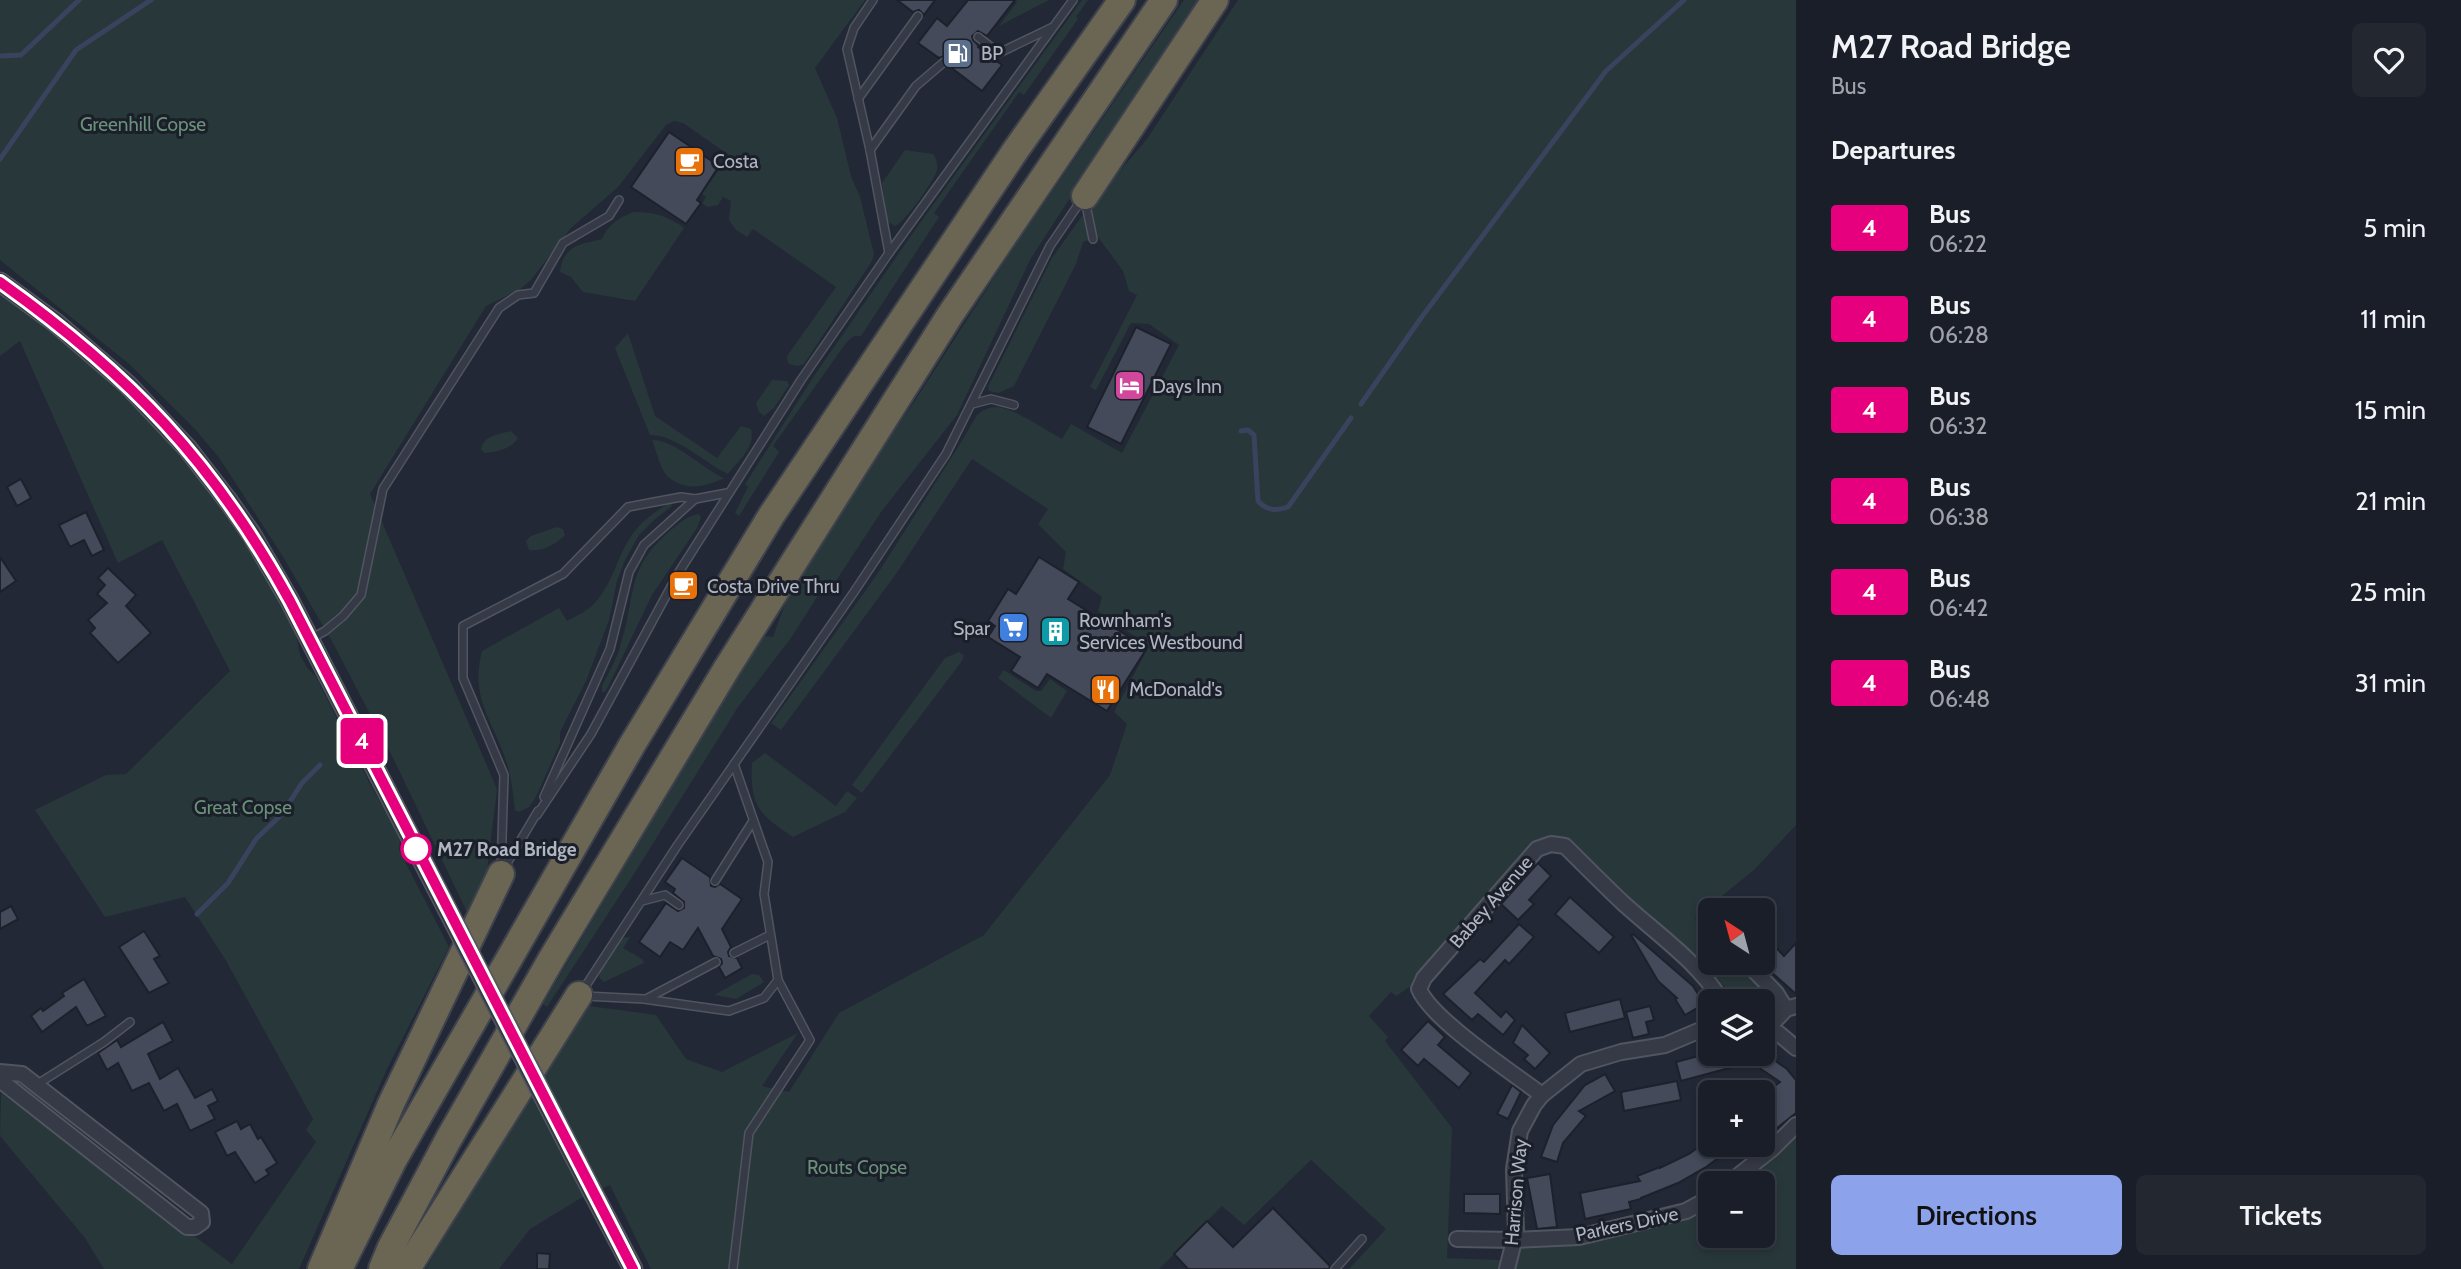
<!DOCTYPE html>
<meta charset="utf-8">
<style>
body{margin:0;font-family:Cabin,sans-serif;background:#232730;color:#f1f3f6;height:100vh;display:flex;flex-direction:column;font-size:26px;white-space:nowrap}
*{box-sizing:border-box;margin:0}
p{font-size:23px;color:#9fa2a8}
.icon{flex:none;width:38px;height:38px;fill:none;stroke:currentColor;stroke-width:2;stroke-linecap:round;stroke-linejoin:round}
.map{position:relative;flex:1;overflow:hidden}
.drawer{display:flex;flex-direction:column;background:#1a1e28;width:665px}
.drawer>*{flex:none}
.badge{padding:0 14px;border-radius:5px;font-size:24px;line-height:46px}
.needle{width:46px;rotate:324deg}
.buttons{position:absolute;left:1698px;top:898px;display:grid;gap:14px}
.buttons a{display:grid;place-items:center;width:77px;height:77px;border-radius:10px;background:#1a1e28;box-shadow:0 4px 10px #0003,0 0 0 2px #383c45;font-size:35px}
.map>.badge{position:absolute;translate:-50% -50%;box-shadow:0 0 0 4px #fff}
h2{padding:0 35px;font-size:26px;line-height:63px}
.round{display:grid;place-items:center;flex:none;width:74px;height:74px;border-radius:10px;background:#232730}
.headline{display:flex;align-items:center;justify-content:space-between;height:119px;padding:0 35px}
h1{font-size:33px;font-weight:600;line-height:52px}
.action{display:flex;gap:14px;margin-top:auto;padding:14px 35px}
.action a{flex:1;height:80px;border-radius:10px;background:#8ca3eb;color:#111;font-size:28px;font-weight:600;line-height:80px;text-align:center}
.action a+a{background:#232730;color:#f1f3f6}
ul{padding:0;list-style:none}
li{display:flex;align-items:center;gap:21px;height:91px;padding:0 35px}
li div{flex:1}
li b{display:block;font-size:26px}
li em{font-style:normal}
li .badge{min-width:77px;font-weight:700;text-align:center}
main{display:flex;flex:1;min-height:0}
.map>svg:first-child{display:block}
.green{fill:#28373a}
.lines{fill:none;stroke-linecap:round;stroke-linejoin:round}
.stream{stroke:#39435d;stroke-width:5}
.building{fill:#444a5a;stroke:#1d212c;stroke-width:2}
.service-casing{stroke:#505560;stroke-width:10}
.minor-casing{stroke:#505560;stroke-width:18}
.tertiary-casing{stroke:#505560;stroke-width:21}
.motorway-casing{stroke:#3d424d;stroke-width:30}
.service{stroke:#363a46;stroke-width:7}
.minor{stroke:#363a46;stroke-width:14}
.tertiary{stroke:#363a46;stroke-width:18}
.motorway{stroke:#6b6554;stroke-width:26}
.tertiary-bridge-casing{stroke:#505560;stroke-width:21;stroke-linecap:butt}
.tertiary-bridge{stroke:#363a46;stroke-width:18}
.line-casing{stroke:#fff;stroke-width:16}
.line{stroke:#e6007e;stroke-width:10}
.stop-dot{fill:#fff;stroke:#e6007e;stroke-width:3.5}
.labels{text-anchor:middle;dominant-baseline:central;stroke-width:6;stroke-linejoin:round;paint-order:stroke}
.poi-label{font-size:19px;fill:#b0b5c2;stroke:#1b1f2a;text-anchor:start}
.park-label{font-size:19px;fill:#6a9079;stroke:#1b1f2a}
.stop-label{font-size:19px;font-weight:bold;fill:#b0b5c2;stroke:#1b1f2a;text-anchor:start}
.street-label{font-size:19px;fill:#b0b5c2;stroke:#1b1f2a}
</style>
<main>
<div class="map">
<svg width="1796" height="1269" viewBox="0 0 1796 1269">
<rect width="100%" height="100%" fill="#222835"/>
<g class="green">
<path d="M0,0H865L815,68L837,118L851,176L860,197L874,254L872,261L804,364C798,367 794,366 788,363L787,356L836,287L753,229L747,237L736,230L729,220L731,201L723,197L718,205L707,207L702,203L706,197L702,194L729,155L683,123L674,121L666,125L618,187L570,229L531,280L519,290L486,306L370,494L497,789L486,880L467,912L394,760L334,645L282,555L220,459L195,429L128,363L0,260Z"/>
<polygon points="1015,0 1049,0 999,26 1017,2"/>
<polygon points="1082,0 1088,0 1076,17 1078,19 1024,95 1019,92 934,213 939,217 861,336 854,336 846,343 773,446 779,452 739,516 735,513 748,487 745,484 814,376 917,227"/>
<polygon points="1184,0 1199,0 1031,258 957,415 881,512 834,584 827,581 791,638 738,707 634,874 547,1007 543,1004 742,668 765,636 773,637 787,598 886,442 914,402 1012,250"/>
<path d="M1238,0H1796V825L1755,869L1695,918L1710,935V962L1735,963L1760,986L1776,1006L1772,1013L1762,1019V1001H1732L1724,986L1692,954L1567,843L1547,837L1532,844L1413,979L1411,986L1396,996L1391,992L1369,1016L1388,1037L1385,1041L1452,1128L1447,1258L1501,1260L1498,1269H1349L1386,1229L1311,1160L1244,1225L1222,1206L1159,1269H651L610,1185L581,1198L530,1229L499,1269H426L522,1098L582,1005L656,1015L686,1059L722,1072L798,1033L762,1086L789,1092L839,1013L984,935L1110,775L1127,724L1114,712L1149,646L1098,611L1102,597L1063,569L1066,552L1038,524L1048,509L972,459L896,574L781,730L771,723L878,573L957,449L977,415C984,409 993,405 1003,408C1019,412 1046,430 1062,439L1071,424L1122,453L1179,345L1149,324L1131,323L1096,390L1090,387L1137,295L1129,291L1123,271L1098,237L1083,242L1076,264L1014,386L998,393L989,391L988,387L1052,258L1087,209L1147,139Z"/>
<path d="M905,150L933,154C936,158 938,164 937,170C934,181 905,222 895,226L887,221L882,183Z"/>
<path d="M634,212C655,212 668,216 684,228L635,301L583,292L571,277L560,272C564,245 578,245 602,239C608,224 620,217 634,212Z"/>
<polygon points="0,290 28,311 127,392 214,493 287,611 294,624 300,655 308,669 316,677 371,786 393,824 400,839 399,850 449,947 387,1069 299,1269 104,1269 85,1238 0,1136 1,1093 232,1264 316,1142 306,1130 313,1119 225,959 185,897 105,917 35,810 106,775 126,774 230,671 162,540 118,563 20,341 0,356"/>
<path d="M628,333L655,416L717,458L741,426L751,429C756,447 738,461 728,474C703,462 677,435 650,435L615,348Z"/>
<polygon points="772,380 787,381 789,385 774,408 764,416 759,412 756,403"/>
<path d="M511,431L518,438C512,448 496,453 484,453L481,449C483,436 500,434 511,431Z"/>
<path d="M652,440C676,440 701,468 724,478C706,487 684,492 667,476C660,468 656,450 652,440Z"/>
<path d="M671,502L672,506L654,520L639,535L625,560L617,581L609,620L586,681L560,732V743L536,797L529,807L519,812L515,810C513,796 512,780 508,767C495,722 469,701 482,651L559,608L567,621C578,615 590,610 598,599C614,580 618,553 634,532C644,519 657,510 671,502Z"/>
<path d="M699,514L701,517L697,528L652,595L608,687L605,692H602V686C608,674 616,660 620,647C637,595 624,570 671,530C679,523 688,515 699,514Z"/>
<path d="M557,527L563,529L565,535C555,545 542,552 529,550L526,541L531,536Z"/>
<polygon points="959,652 964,655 962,661 862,793 852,785 945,658"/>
<polygon points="1004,670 1036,691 1041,691 1050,679 1067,691 1051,718 998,678"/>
<path d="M765,753L836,806L847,791L857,798L845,812L793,837C758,814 750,806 752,763Z"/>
<polygon points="630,937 623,948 642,959 644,963 604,982 599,977 601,969 622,938"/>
<polygon points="752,974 759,975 764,982 736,999 714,995"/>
<polygon points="1796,1133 1796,1269 1515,1269 1520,1247 1581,1244 1687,1218 1710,1204 1710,1236 1762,1236 1762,1183 1737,1183"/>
</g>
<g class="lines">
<g class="stream">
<polyline points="0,56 21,55 79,0"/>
<polyline points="0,159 76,50 151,0"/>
<polyline points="1361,404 1421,318 1606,71 1684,0"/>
<path d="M1241,431L1248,430L1254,435L1258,501C1267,511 1276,511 1288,507L1351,418"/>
<polyline points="197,914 228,883 256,839 281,815 302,783 320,765"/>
</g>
</g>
<g class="building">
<polygon points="897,0 935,0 924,15 919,10 913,12"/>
<polygon points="968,0 1015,0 987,36 978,31 972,36 973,40 979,46 978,47 1002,65 982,91 949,66 948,58 944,56 939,58 918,43 937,18 947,26"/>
<polygon points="669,132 719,166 697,200 701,203 686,224 631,187"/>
<polygon points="1136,327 1171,344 1121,444 1087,427"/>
<polygon points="21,479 31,498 17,506 7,487"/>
<polygon points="86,512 104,550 92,556 84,540 70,547 59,525"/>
<polygon points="0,557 16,581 0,592"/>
<polygon points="1039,557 1079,582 1068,599 1147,648 1107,711 1047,674 1038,688 1011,671 1020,657 988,637 995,626 988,621 1008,589 1016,594"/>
<polygon points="108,568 136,595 126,606 151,633 118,663 90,633 95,628 88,620 107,603 97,594 105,585 98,578"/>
<polygon points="682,858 710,877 711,886 715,887 720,884 742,899 722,929 731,947 728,952 729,956 737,958 742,968 725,978 719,967 722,963 721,959 713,956 698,928 683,950 670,942 660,957 639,942 666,903 678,911 684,908 684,902 673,893 675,889 665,882"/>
<polygon points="1538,863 1551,876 1529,900 1534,904 1518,920 1501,904"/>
<polygon points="1570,897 1614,937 1599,953 1555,914"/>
<polygon points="11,906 18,919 0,929 0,912"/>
<polygon points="1519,924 1534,937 1509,964 1505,960 1475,993 1501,1017 1506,1011 1515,1020 1503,1035 1478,1014 1472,1020 1443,994 1480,959 1484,962"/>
<polygon points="144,931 160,956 154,959 169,983 149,993 119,947"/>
<polygon points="1762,933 1784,956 1796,943 1796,994 1762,964"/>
<polygon points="1633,934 1693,986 1704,1004 1685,1015 1675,999 1677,998 1658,981 1631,935"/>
<polygon points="84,979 106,1016 87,1026 76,1007 42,1032 31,1016 41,1008 43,1011 64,996 62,993"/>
<polygon points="1620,999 1625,1018 1570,1032 1565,1013"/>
<polygon points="1650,1006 1654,1020 1646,1022 1649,1034 1633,1038 1626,1012"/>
<polygon points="1428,1021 1445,1037 1438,1045 1471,1073 1459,1088 1424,1059 1418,1066 1401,1050"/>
<polygon points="163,1022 173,1041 148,1054 160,1079 178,1068 195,1098 212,1089 218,1101 208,1106 215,1119 190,1131 177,1104 164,1111 149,1083 132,1091 118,1063 107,1070 98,1053 117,1040 121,1047"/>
<polygon points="1522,1025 1550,1053 1535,1069 1524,1059 1528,1055 1513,1043"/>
<polygon points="1706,1054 1741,1054 1744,1064 1681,1081 1676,1062"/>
<polygon points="1767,1055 1787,1069 1796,1080 1796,1113 1762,1140 1762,1108 1769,1102 1764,1094 1780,1082 1758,1067"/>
<polygon points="1605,1074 1615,1091 1579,1111 1586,1116 1563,1143 1557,1162 1541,1157 1553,1125 1585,1085"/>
<polygon points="1677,1081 1681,1100 1624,1111 1621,1092"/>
<polygon points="1512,1085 1521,1092 1508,1119 1497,1114"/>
<polygon points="237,1121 241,1129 250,1124 258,1139 261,1137 277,1163 266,1170 269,1174 255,1183 235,1152 227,1156 215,1132"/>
<polygon points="1710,1139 1710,1144 1738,1144 1706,1167 1678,1183 1641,1198 1641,1199 1629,1202 1631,1209 1585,1219 1580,1193 1640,1181 1637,1176 1660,1167 1660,1168 1689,1154"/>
<polygon points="1550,1174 1557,1227 1537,1229 1527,1178"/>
<polygon points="1464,1194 1500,1194 1500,1214 1464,1213"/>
<polygon points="1273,1208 1330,1266 1329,1269 1188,1269 1174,1254 1207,1221 1233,1247"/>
<polygon points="537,1253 550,1254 549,1269 537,1269"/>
</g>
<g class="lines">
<defs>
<g id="service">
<polyline points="873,0 854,28 847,49 870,150 889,253"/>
<polyline points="978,37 999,53 1051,28"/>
<polyline points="858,99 918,16"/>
<polyline points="870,150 916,86 944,62"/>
<polyline points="1085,200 1093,239"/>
<polyline points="972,404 991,399 1014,405"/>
<polyline points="310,639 325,631 343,616 361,595 383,489 499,308 518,295 534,293 563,243 609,216 619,200"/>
<polyline points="544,797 610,649 629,572 644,545 695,499"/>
<polyline points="537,815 591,734 679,572 801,380 889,253 1073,0"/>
<polyline points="501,870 504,775 463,678 463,626 563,574 628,507 681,497 695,499 727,493"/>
<polyline points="503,870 538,811"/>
<polyline points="715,881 753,821"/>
<polyline points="642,901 665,895 679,905"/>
<polyline points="734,953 770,935"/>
<polyline points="583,990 677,846 854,592 946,454 1050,246 1082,199"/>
<polyline points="585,996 644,999 729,1011 764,998 778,980 764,894 768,862 734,764"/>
<polyline points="646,999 716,962"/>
<polyline points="36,1085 104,1042 130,1022"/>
<polyline points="733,1269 749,1133 810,1040 778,980"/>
<polyline points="1335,1269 1362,1239"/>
</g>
<g id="minor">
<polyline points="1746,962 1776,993 1786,1009"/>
<polyline points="1762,1029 1778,1033 1796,1048"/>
<polyline points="1766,1030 1786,1009 1796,1006"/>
<polyline points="0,1072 22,1074 201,1213 202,1222 195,1227 187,1227 0,1080"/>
<path d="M1542,1095C1513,1073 1431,1019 1419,989L1424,978L1537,849L1551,844L1565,846C1584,865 1603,884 1623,903C1657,934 1697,961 1722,1001"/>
<polyline points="1729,1183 1772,1149 1796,1125"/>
<polyline points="1457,1239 1514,1240 1579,1237 1686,1211 1710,1198"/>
<polyline points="1507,1269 1516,1233 1514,1169 1520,1131 1534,1105 1542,1095 1581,1064 1621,1052 1665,1045 1710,1026"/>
</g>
<g id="tertiary">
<polyline points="0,282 56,323 128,385 188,449 229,502 252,535 290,601 425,866"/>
<polyline points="591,1189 633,1269"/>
</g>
<g id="motorway">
<polyline points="1085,196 1215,0"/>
<polyline points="321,1269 391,1104 501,874"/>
<polyline points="339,1269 394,1159 632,745 771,516 1015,151 1122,0"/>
<polyline points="382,1269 391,1247 448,1140 552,958 727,668 950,315 1164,0"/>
<polyline points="407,1269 579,995"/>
</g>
</defs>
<use href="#service" class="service-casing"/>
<use href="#minor" class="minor-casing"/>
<use href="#tertiary" class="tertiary-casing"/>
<use href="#motorway" class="motorway-casing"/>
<use href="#service" class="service"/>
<use href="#minor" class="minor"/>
<use href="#tertiary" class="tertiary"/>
<use href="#motorway" class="motorway"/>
<defs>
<polyline id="tertiary-bridge" points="425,866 591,1189"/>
</defs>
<use href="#tertiary-bridge" class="tertiary-bridge-casing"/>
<use href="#tertiary-bridge" class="tertiary-bridge"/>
</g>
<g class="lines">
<defs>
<path id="line" d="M0,282C129,374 214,462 290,601L633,1269"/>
</defs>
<use href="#line" class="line-casing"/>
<use href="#line" class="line"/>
</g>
<defs>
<symbol id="fuel-square" viewBox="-11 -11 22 22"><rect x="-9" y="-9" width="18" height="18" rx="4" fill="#5c6f8a" stroke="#1b1f2a"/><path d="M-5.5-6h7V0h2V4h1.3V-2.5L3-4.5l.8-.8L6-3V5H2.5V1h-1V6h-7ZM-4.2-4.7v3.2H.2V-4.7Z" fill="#fff"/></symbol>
<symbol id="cafe-square" viewBox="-11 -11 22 22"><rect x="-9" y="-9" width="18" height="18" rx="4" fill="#e8710a" stroke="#1b1f2a"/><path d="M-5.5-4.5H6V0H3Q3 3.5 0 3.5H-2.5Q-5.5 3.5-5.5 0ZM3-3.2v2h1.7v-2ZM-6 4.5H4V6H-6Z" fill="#fff"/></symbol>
<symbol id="hotel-square" viewBox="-11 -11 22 22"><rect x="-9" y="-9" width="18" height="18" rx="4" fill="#d1479c" stroke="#1b1f2a"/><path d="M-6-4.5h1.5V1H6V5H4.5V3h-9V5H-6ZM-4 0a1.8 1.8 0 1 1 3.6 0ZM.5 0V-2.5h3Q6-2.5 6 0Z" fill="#fff"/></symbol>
<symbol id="supermarket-square" viewBox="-11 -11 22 22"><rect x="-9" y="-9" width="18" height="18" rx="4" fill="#3f7fe0" stroke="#1b1f2a"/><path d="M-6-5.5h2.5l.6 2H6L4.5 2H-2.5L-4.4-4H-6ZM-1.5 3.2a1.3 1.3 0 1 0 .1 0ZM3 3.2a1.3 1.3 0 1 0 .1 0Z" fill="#fff"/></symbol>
<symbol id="building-square" viewBox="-11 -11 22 22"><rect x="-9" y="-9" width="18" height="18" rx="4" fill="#0f9aa8" stroke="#1b1f2a"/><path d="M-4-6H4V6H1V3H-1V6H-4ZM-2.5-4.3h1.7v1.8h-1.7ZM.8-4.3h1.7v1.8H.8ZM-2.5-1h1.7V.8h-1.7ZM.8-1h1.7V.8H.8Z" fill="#fff"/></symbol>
<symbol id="restaurant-square" viewBox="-11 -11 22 22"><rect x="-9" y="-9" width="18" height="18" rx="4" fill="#e8710a" stroke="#1b1f2a"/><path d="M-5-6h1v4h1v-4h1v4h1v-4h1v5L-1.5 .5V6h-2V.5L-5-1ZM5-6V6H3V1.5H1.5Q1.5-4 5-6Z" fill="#fff"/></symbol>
</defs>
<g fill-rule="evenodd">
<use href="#fuel-square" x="940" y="36" width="35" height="35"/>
<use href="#cafe-square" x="672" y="144" width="35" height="35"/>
<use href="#hotel-square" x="1112" y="368" width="35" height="35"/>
<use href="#cafe-square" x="666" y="568" width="35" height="35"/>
<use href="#supermarket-square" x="996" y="610" width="35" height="35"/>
<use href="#building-square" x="1038" y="614" width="35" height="35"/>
<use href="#restaurant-square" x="1088" y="672" width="35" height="35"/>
</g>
<circle class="stop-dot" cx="416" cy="849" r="14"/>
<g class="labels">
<g class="poi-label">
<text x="981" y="53">BP</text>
<text x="713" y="161">Costa</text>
<text x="1152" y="386">Days Inn</text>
<text x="707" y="586">Costa Drive Thru</text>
<text x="1079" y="620">Rownham's<tspan x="1079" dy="22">Services Westbound</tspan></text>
<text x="990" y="628" text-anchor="end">Spar</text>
<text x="1129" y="689">McDonald's</text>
</g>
<g class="park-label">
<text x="143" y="124">Greenhill Copse</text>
<text x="243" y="807">Great Copse</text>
<text x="857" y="1167">Routs Copse</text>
</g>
<g class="stop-label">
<text x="437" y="849">M27 Road Bridge</text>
</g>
<g class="street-label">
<text transform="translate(1491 902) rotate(-49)">Babey Avenue</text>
<text transform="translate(1516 1192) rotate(-85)">Harrison Way</text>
<text transform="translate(1627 1224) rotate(-12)">Parkers Drive</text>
</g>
</g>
</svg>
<div class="buttons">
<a><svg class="needle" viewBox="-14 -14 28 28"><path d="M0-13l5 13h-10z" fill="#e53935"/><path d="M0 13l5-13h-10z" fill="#9fa2a8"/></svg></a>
<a><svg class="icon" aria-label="layers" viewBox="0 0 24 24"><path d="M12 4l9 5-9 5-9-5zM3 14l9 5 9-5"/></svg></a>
<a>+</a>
<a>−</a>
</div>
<b class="badge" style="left:362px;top:741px;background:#e6007e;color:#fff">4</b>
</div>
<section class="drawer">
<div class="headline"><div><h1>M27 Road Bridge</h1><p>Bus</p></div><a class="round"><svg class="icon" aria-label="heart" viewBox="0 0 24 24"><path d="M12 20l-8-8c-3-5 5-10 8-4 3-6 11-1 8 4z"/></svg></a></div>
<h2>Departures</h2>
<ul>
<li><span class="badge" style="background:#e6007e;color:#fff">4</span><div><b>Bus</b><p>06:22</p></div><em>5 min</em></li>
<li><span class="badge" style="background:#e6007e;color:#fff">4</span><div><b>Bus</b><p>06:28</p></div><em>11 min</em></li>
<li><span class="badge" style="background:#e6007e;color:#fff">4</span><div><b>Bus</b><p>06:32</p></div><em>15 min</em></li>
<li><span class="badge" style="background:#e6007e;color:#fff">4</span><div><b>Bus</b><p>06:38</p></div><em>21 min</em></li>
<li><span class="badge" style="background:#e6007e;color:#fff">4</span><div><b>Bus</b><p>06:42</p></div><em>25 min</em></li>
<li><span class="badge" style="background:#e6007e;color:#fff">4</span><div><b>Bus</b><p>06:48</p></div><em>31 min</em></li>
</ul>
<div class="action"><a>Directions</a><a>Tickets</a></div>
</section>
</main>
